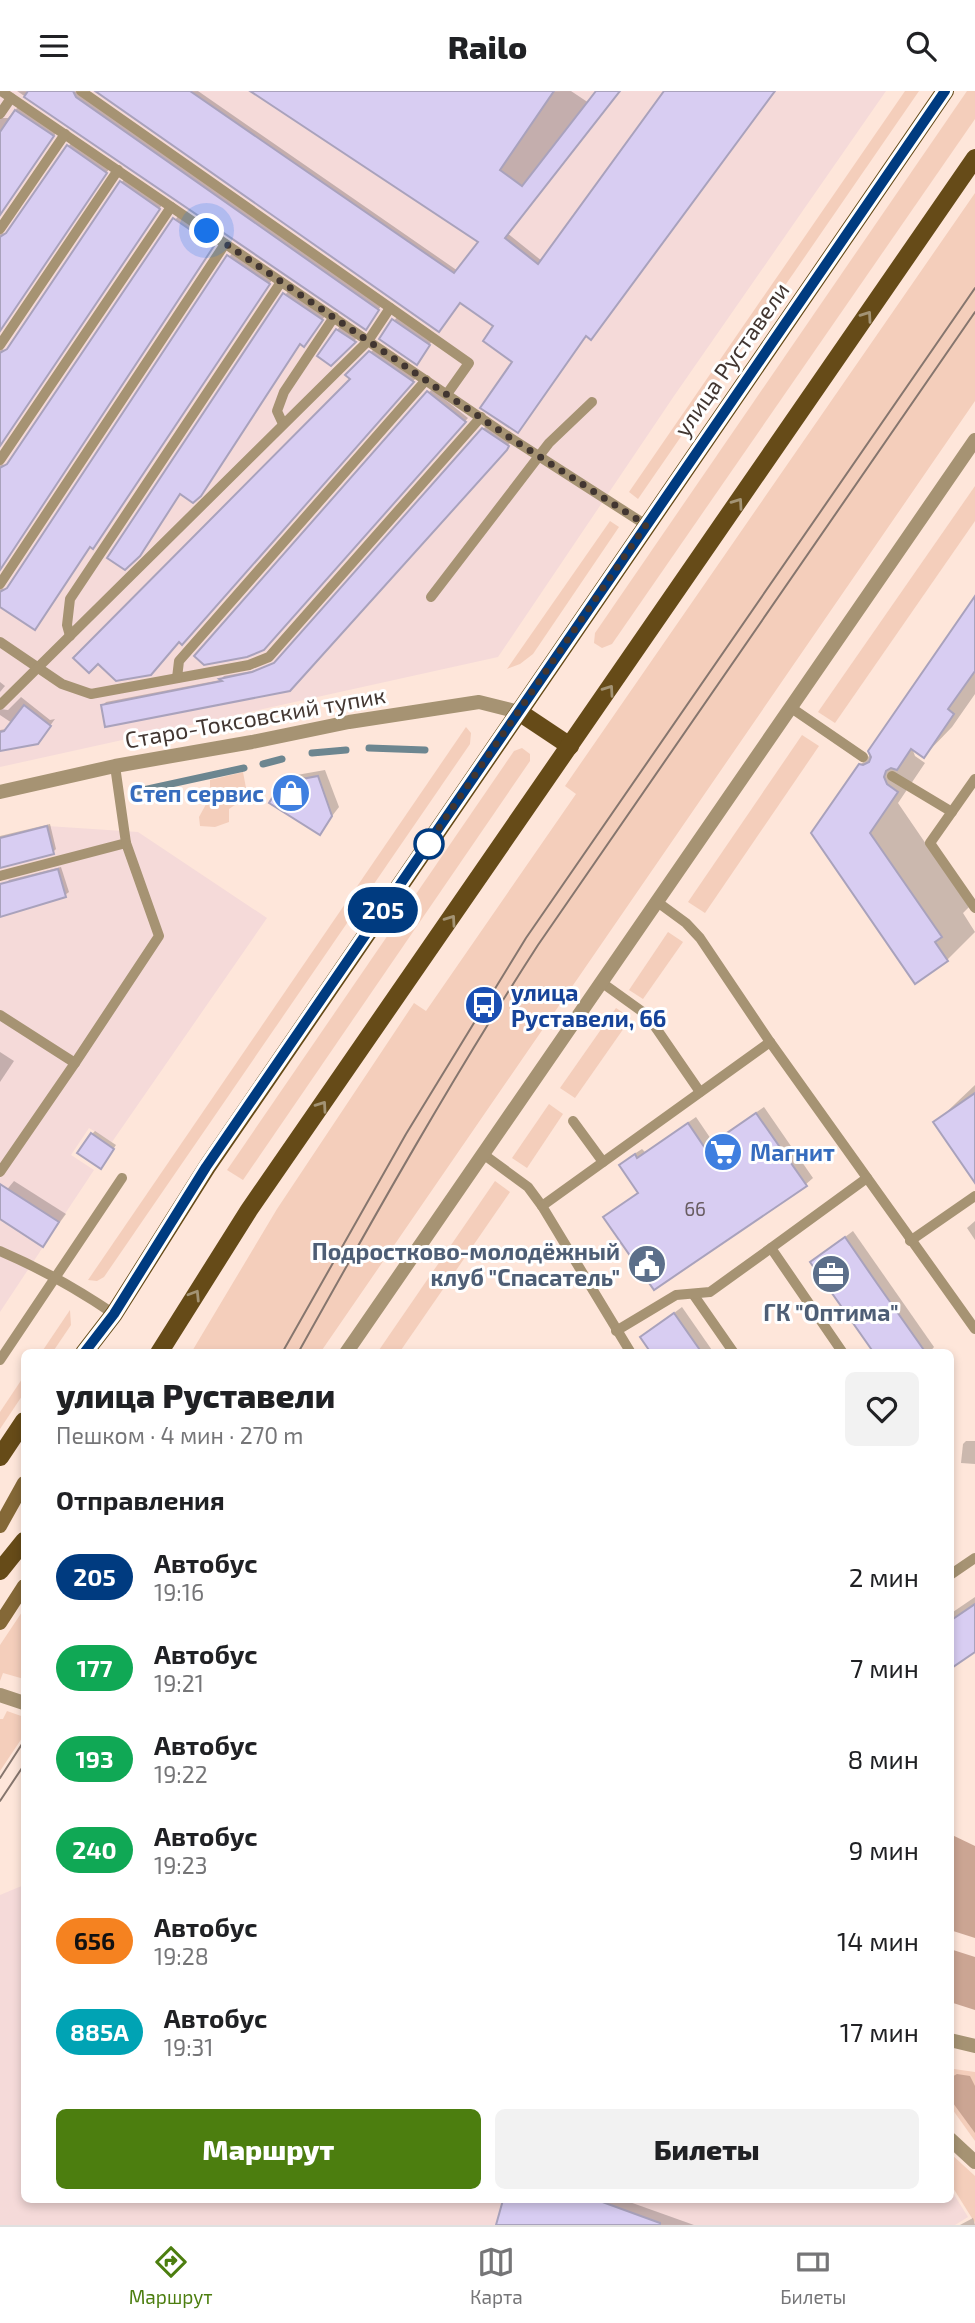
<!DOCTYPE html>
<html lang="ru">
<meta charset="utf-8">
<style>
body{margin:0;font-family:"Exo 2",sans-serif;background:#f2f2f2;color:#202124;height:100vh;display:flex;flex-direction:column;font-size:26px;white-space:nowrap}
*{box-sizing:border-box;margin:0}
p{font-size:23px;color:#757577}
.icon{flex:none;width:38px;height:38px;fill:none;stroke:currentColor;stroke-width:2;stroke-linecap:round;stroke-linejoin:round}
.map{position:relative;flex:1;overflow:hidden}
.details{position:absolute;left:21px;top:1258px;width:933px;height:854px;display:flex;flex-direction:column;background:#fff;border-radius:10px;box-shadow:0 4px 10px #0003}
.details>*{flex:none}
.badge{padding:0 14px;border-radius:23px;font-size:24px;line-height:46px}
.you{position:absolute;width:35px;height:35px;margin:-18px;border:5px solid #fff;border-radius:50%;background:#1a73e8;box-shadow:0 0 0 10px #1a73e833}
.map>.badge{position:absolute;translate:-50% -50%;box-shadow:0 0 0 4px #fff}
h2{padding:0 35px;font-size:26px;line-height:63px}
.round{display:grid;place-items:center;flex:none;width:74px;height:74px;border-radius:10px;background:#f2f2f2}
.headline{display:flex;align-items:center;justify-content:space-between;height:119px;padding:0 35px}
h1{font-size:33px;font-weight:800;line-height:52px}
.primary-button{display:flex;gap:14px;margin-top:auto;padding:14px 35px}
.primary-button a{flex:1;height:80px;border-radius:10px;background:#4c7e0f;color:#fff;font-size:28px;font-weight:800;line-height:80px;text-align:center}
.primary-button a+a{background:#f2f2f2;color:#202124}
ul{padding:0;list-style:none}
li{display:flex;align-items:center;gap:21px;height:91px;padding:0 35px}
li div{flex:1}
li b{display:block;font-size:26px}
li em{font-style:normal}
li .badge{min-width:77px;font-weight:700;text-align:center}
header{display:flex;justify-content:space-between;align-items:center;height:91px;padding:0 35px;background:#fff;font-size:32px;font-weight:800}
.dock{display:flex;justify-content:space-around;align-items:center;height:98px;border-top:2px solid #e0e0e0;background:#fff;font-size:19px;color:#757577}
.dock a{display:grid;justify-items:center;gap:4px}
.dock .active{color:#4c7e0f}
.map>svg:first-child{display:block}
.industrial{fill:#f5dad9}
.green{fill:#f4cebb}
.forest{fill:#cba593}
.shadow{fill:#0003}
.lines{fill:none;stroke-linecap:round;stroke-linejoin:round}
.stream{stroke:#6d8690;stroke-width:7}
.building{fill:#d8cdf2;stroke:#a9a2bc;stroke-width:2}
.lane{stroke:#a69373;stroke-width:10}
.street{stroke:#a69373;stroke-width:14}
.secondary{stroke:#846837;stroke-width:14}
.primary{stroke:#664b18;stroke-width:18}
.tram{stroke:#86766e;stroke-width:2}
.oneway{stroke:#a39374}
.line-casing{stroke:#fff;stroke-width:16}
.line{stroke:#003b80;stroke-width:10}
.walk{stroke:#423631;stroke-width:7;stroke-dasharray:0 12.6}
.stop-dot{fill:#fff;stroke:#003b80;stroke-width:3.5}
.labels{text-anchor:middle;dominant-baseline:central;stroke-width:6;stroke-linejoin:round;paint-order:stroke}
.number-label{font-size:19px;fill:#685c61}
.street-label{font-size:23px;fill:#423631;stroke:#fff}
.shop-label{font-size:23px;font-weight:bold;fill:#366cbe;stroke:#fff;text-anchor:end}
.transit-label{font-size:23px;font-weight:bold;fill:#164399;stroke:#fff;text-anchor:start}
.service-label{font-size:23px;font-weight:bold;fill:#4e5e75;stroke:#fff;text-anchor:end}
</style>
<header><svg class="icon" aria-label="menu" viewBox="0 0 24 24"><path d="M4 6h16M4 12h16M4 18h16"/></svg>Railo<svg class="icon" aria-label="search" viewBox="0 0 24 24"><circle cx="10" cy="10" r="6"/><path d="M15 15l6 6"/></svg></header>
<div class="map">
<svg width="975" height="2134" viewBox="0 0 975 2134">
<rect width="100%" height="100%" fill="#fee6da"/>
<g class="industrial">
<polygon points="0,0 886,0 674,305 498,566 0,676"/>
<polygon points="47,735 138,741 267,827 112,1051 89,1037 71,1064 94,1079 0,1221 0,747"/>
<polygon points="24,1794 24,2109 950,2109 950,2097 968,2126 955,2134 0,2134 0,1804"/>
</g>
<g class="green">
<polygon points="905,0 919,0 638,408 629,401"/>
<polygon points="967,0 975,0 975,28 612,553 602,557 594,552 595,542"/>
<polygon points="975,102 975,310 320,1262 191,1262 277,1118 414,912 426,920 576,703 565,695"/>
<polygon points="975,395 975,430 835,632 818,621"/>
<polygon points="610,430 619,436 533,563 520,573 507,578"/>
<polygon points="466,636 471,642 470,653 104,1186 97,1190 88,1189"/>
<polygon points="802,644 819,655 705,822 688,811"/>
<polygon points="522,657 530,663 530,670 243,1089 227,1079 514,660"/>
<polygon points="243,681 246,697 245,707 229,718 229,731 215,736 200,735 199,726 210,706 210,689"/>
<polygon points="668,841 683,851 643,908 629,899"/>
<polygon points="616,917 631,927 575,1007 560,997"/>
<polygon points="549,1013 563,1023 527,1077 512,1067"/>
<polygon points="495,1090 510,1101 399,1262 377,1262"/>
<polygon points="70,1219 71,1234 52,1262 41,1262"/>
<polygon points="24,1285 24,1302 0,1338 0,1321"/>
<polygon points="24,1518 24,1588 3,1582 0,1590 0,1554"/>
<polygon points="7,1620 24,1626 24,1644 0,1680 0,1628 3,1628"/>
<polygon points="954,1978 975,1981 975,2050 950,2015 950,1980"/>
<polygon points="950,2062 975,2085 975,2132 950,2092"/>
</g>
<g class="forest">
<polygon points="950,1743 975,1755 975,1847 950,1839"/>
<polygon points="950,1858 975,1866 975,1919 950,1911"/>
<polygon points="957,1983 970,1985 975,1995 975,2042 950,2008 950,1987"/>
</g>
<g class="shadow">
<polygon points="17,0 78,0 381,215 366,237"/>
<polygon points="98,0 198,0 458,180 481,151 253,0 571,0 589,12 598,0 619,0 507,142 542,170 666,0 774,0 586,244 514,270 496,235 461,210"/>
<polygon points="18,16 56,42 0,123 0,27 8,27"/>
<polygon points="71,52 109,78 0,239 0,142 8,143"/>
<polygon points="124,88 162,114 0,354 0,257 4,259 10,257"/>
<polygon points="178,125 216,151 0,478 0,373 5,374 10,372"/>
<polygon points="232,162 272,189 96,453 93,456 90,454 0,514 0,497 5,498 10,496"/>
<polygon points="288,200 325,225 307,251 301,252 204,399 181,401 109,467"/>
<polygon points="397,226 432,250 420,268 381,247"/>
<polygon points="340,235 357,247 331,273 320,265"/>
<polygon points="374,258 416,287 185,549 353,288 347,284"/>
<polygon points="432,298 468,327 263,558 196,565"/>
<polygon points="486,335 511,351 290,598 102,615 106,611 220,589 224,585 257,579 279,569"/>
<polygon points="975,508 975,603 952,636 924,665 912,657 915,665 925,672 898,712 969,816 963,822 975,841 947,869 813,742 860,674 871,663"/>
<polygon points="0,591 5,595 0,601"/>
<polygon points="21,606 50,629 55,628 41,647 0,658 0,639 18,636 0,624 0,618 8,619"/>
<polygon points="325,679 339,716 319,742 283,693 291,685"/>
<polygon points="50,733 56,758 53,761 0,770 0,745"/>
<polygon points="61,776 69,801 65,804 0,824 0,800 9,789"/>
<polygon points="0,961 14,970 0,991"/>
<polygon points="975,994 975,1074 935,1032"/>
<polygon points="764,1016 813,1087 805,1094 606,1126 639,1101 621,1075 628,1067 642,1058 645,1061 696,1026 713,1051"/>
<polygon points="95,1040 116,1054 104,1072 92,1043"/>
<polygon points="14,1090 66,1123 43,1154 0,1126 0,1107"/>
<polygon points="975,1130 975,1149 967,1137"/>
<polygon points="853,1140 934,1256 929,1262 876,1262 812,1171"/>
<polygon points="682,1216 714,1262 653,1262 642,1246"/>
<polygon points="966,1350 975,1350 975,1373 961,1372 963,1353"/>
<polygon points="975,1506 975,1559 950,1576 950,1523"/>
<polygon points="505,2109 624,2109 694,2134 498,2134"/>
<polygon points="973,2127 975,2134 960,2134"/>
</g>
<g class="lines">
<g class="stream">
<polyline points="369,657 425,659"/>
<polyline points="312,662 346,659"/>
<polyline points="263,673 282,668"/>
<polyline points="134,701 244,677"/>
</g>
</g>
<g class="building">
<polygon points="28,0 73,0 76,6 379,219 366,239 24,6"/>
<polygon points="95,0 190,0 454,182 478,151 250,0 554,0 500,79 522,95 596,0 620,0 505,147 538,173 664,0 775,0 591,249 586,245 518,342 480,317 512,271 483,250 493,235 460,212 439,241"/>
<polygon points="15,19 54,45 0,124 0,41"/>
<polygon points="67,54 107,82 0,240 0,146 6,142"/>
<polygon points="120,90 160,118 0,355 0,262 7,258"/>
<polygon points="173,127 214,155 0,479 0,377 7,373"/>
<polygon points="227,164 270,193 93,458 90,456 35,539 0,516 0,501 7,497"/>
<polygon points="283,202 323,229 304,256 300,253 201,405 193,412 180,403 140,465 125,479 107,467"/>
<polygon points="392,228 430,254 417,274 379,248"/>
<polygon points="336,238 356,251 331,275 317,265"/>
<polygon points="369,260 414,291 182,554 179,551 151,584 116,590 98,573 89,582 73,567 350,288 345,284"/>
<polygon points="427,300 466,331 264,559 247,566 204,574 194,565"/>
<polygon points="482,337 509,355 507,359 290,600 105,636 101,614 222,590 219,588 252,581 274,572"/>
<polygon points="975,505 975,580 948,618 954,623 924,667 911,658 897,679 891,677 886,680 884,686 887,693 898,701 870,742 942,846 935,851 948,870 915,893 811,742 859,673 863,674 869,671 871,666 868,660"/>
<polygon points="24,614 51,635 38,653 0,660 0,641 4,640"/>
<polygon points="318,685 332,725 320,744 269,712 281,692"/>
<polygon points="47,735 54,763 0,777 0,747"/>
<polygon points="58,778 66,806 0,826 0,793"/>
<polygon points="975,1002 975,1092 933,1031"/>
<polygon points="756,1022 807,1095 654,1199 603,1126 638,1102 619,1074 635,1063 637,1067 688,1032 705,1057"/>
<polygon points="91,1042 114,1058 101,1078 77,1062"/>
<polygon points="0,1093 59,1131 43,1156 0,1128"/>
<polygon points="845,1146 876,1191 926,1262 874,1262 810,1171"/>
<polygon points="674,1222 702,1262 651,1262 640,1246"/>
<polygon points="975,1513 975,1561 950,1578 950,1530"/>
<polygon points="503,2109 597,2109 660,2132 660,2134 496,2134"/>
</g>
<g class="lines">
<g class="lane">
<polyline points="1,0 509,346 646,434"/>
<polyline points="81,0 469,272 447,303"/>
<polyline points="0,23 11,7"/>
<polyline points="0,138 65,43"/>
<polyline points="0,254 118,79"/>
<polyline points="283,333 277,320 284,301 334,226"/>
<polyline points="0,369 171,116"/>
<polyline points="0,493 225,153"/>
<polyline points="431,506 549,352 592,311"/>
<polyline points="70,545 67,534 70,508 281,191"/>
<polyline points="0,551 62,593 91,603 249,574 269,566 481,326"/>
<polyline points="177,587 179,570 426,289"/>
<polyline points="0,614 368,250 390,217"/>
<polyline points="790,616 863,666"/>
<polyline points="892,685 952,721"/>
<polyline points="975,688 930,752 975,817"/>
<polyline points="0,785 126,752 115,675"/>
<polyline points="656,810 686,832 700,847 770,951 975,1238"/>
<polyline points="601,891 647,924 700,1001"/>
<polyline points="0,924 75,972 0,1081"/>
<polyline points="75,972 159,845 126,752"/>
<polyline points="573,1030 603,1071"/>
<polyline points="483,1063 528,1096 542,1115 631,1262"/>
<polyline points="542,1115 770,951"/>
<polyline points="910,1150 975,1105"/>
<path d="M0,1160C40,1177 77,1198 114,1223"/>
<polyline points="693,1203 734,1262"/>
<polyline points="616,1240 676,1204 710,1201 771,1157"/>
<polyline points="843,1262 771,1157 867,1087"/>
<polyline points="0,1269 122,1087"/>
<polyline points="950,1484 975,1467"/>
</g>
<g class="street">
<polyline points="0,701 115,675 252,651 349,631 479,611 519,621"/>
<polyline points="346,1262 975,349"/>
<polyline points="0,1604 24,1612"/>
<polyline points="950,1949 975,1955"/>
<polyline points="950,2048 975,2071"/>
</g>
<g class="secondary">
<polyline points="0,1435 24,1392"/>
<polyline points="0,1532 24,1495"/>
</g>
<g class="primary">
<polyline points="519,621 570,655"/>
<polyline points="84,1262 114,1223 207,1076 945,0"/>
<polyline points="159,1262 249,1119 975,67"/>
<polyline points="0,1366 24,1330"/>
<polyline points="0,1480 24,1450"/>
</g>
<g class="tram">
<polyline points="282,1262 406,1043 526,847 975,197"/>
<path d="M298,1262C375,1124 452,987 538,854L975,221"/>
<polyline points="0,1687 24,1650"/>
<polyline points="0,1710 24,1674"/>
</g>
</g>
<defs><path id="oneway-chevron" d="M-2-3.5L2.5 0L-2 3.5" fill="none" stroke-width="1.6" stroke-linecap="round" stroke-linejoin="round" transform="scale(1.75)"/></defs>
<g class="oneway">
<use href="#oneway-chevron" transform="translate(867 225) rotate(-55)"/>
<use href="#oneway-chevron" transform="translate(738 412) rotate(-55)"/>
<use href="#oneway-chevron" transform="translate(609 599) rotate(-55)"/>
<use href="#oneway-chevron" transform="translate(451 829) rotate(-55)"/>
<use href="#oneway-chevron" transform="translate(322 1015) rotate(-55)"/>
<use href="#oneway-chevron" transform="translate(195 1204) rotate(-58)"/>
</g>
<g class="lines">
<defs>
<polyline id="line" points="84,1262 114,1223 206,1076 945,0"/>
</defs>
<use href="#line" class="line-casing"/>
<use href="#line" class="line"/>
<polyline class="walk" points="207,140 509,346 646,434 425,757 429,753"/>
</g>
<defs>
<symbol id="shop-disc" viewBox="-11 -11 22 22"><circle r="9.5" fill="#3f7fe0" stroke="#fff"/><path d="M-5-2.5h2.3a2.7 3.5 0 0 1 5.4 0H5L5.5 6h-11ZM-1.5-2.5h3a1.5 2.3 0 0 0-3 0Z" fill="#fff"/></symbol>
<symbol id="bus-disc" viewBox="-11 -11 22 22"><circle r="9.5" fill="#1a4fb4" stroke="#fff"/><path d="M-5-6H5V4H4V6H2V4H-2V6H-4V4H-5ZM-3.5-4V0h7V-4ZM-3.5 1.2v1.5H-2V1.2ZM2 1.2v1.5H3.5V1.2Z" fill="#fff"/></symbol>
<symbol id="supermarket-disc" viewBox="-11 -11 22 22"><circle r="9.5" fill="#3f7fe0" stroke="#fff"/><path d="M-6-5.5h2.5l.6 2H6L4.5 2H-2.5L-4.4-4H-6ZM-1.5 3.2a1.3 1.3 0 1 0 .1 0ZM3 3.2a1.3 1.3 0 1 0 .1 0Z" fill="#fff"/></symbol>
<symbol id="civic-disc" viewBox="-11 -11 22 22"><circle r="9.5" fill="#5c6f8a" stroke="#fff"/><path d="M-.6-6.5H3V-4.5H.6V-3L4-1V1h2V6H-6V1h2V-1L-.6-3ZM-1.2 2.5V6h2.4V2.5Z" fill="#fff"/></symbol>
<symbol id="office-disc" viewBox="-11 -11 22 22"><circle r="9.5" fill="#5c6f8a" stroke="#fff"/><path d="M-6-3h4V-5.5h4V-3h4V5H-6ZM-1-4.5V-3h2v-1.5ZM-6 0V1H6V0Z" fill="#fff"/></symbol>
</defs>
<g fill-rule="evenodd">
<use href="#shop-disc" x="269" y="680" width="44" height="44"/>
<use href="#bus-disc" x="462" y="892" width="44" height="44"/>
<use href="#supermarket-disc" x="701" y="1039" width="44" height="44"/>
<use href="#civic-disc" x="625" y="1151" width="44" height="44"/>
<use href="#office-disc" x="809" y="1161" width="44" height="44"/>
</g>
<circle class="stop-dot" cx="429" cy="753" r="14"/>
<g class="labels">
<g class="number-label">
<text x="695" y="1117">66</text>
</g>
<g class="street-label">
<text transform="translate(731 268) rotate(-55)">улица Руставели</text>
<text transform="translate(255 626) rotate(-10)">Старо-Токсовский тупик</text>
</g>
<g class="shop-label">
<text x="264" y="702">Степ сервис</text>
<text x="750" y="1061" text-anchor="start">Магнит</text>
</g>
<g class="transit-label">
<text x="511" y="901">улица<tspan x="511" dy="26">Руставели, 66</tspan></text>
</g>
<g class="service-label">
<text x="620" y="1160">Подростково-молодёжный<tspan x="620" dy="26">клуб "Спасатель"</tspan></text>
<text x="831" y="1221" text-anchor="middle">ГК "Оптима"</text>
</g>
</g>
</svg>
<div class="you" style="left:207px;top:140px"></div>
<b class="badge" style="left:383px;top:819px;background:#003b80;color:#fff">205</b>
<section class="details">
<div class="headline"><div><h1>улица Руставели</h1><p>Пешком · 4 мин · 270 m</p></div><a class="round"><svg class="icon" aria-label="heart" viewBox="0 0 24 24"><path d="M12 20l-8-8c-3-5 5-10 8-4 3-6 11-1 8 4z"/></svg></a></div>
<h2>Отправления</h2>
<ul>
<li><span class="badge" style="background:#003b80;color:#fff">205</span><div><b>Автобус</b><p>19:16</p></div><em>2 мин</em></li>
<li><span class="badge" style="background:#10a855;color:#fff">177</span><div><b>Автобус</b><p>19:21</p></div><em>7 мин</em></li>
<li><span class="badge" style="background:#10a855;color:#fff">193</span><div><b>Автобус</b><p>19:22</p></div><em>8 мин</em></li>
<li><span class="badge" style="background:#10a855;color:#fff">240</span><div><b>Автобус</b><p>19:23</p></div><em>9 мин</em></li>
<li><span class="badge" style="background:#f58220;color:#111">656</span><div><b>Автобус</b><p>19:28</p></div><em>14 мин</em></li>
<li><span class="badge" style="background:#00a3b4;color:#fff">885А</span><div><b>Автобус</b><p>19:31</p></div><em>17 мин</em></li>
</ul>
<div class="primary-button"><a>Маршрут</a><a>Билеты</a></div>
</section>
</div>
<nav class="dock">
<a class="active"><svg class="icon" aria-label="directions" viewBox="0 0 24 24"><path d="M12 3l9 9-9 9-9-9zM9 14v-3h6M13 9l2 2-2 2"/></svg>Маршрут</a>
<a><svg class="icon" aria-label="map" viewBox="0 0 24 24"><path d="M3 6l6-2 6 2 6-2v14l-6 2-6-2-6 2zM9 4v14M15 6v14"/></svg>Карта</a>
<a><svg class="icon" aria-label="tickets" viewBox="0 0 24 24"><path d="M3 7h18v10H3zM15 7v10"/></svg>Билеты</a>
</nav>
